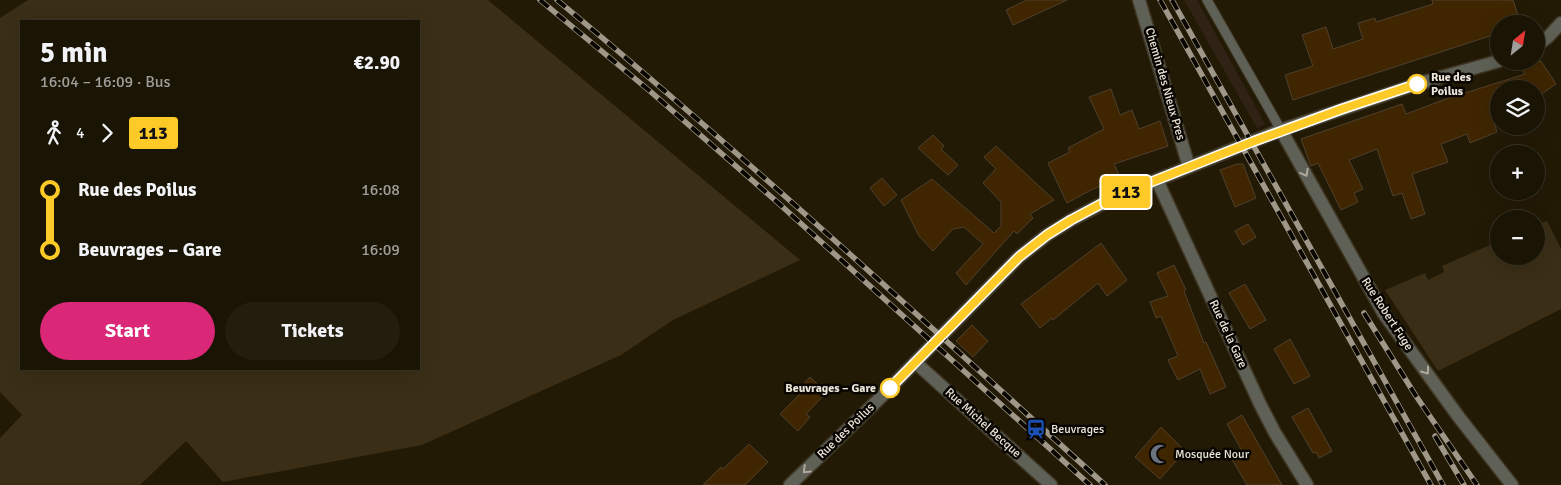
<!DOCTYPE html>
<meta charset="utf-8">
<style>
body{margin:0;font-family:Signika,sans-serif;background:#231d0e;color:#f1f3f6;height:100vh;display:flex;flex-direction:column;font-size:19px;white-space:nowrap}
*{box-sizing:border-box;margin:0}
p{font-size:16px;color:#9f9e9a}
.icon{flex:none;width:28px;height:28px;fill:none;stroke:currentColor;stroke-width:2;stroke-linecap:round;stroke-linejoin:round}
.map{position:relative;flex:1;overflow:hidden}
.panel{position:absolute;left:20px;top:20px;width:400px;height:350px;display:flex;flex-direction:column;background:#1a1404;border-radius:0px;box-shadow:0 5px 20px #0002,0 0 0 1px #383326}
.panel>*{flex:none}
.badge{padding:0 10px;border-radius:4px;font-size:18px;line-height:32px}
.needle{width:32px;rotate:30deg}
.controls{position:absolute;left:1490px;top:15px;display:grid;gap:10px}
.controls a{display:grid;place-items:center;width:55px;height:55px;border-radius:50%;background:#1a1404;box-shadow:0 5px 20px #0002,0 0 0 1px #383326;font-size:25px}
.map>.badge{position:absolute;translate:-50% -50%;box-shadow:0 0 0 2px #fff}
.legs{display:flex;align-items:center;gap:8px;height:55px;padding:0 20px;font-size:16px}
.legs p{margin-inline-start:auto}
.headline{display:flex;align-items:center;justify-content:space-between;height:85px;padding:0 20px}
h1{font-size:28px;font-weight:800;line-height:38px}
.button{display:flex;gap:10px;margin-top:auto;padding:10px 20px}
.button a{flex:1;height:58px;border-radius:30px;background:#db2777;color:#fff;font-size:20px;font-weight:800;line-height:58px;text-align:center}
.button a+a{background:#231d0e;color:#f1f3f6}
ul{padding:0 20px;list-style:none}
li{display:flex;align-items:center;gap:18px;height:60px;font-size:19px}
li i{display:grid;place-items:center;width:8px;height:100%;margin:0 6px;background:currentColor}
li i::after{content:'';width:12px;height:12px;margin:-6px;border:4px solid;border-radius:50%;background:#1a1404}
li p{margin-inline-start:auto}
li:first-child i{background:linear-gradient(#0000 50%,currentColor 0)}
li:last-child i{background:linear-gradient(currentColor 50%,#0000 0)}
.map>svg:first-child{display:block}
.industrial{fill:#302316}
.green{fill:#3a2e16;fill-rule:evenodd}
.building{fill:#3f2600;stroke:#4f402e}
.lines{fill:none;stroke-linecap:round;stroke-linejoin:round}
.service-casing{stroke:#3f3624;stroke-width:11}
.minor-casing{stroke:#3f3624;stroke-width:15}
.tertiary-casing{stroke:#3f3624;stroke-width:15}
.service{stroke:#5f6056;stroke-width:9}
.minor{stroke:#5f6056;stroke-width:12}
.tertiary{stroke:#5f6056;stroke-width:12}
.rail-casing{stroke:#9f9788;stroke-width:5.5}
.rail{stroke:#090601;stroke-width:4;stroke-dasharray:11;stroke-linecap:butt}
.oneway{stroke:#ada99e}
.line-1-casing{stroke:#fff;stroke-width:11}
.line-1{stroke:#feca28;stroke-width:8}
.stop-1-dot{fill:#fff;stroke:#feca28;stroke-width:2.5}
.labels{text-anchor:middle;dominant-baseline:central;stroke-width:5;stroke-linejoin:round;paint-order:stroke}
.stop-label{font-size:12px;font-weight:bold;fill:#ece5d9;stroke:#090601;text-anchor:start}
.street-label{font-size:12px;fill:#ece5d9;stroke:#090601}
.poi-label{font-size:12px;fill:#ece5d9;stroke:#090601;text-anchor:start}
</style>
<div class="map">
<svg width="1561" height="485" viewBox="0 0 1561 485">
<rect width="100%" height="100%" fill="#231a06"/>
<polygon class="industrial" points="1184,0 1197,0 1265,124 1257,128"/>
<g class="green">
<path d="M28,0H488L800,260L673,320L621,355L422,445L223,482L186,441L140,485H0V438L22,415L0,392V18ZM21,21H419V369H21Z"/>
<polygon points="1547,221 1561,249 1561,309 1438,371 1385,290 1425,273 1428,280 1444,272 1442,266 1499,241 1499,256 1536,256 1536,225"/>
</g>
<g class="building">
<polygon points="1027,0 1067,0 1013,25 1006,10"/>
<polygon points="1432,0 1513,0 1521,24 1499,24 1499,33 1293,100 1285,75 1313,66 1302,35 1326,27 1333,49 1363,39 1358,23 1375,18 1376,22 1417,9 1433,4"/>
<polygon points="1541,61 1556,84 1537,97 1536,89 1499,89 1499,114 1492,116 1497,132 1470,143 1467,134 1441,144 1448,162 1412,174 1425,214 1411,219 1402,193 1393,196 1377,149 1349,160 1363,189 1354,193 1358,202 1341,210 1318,163 1311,166 1301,139 1402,104 1406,114 1443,100 1525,74 1521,67"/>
<polygon points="1111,89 1120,115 1132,110 1139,129 1160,121 1168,146 1114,164 1120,177 1089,191 1067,203 1048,163 1070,152 1068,148 1104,129 1089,97"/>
<polygon points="933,135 944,146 941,149 958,165 948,175 918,148"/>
<polygon points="996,146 1054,200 1030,214 1033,218 1017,234 1014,231 966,285 956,273 983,244 964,227 953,229 933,251 919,236 901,200 932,179 994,233 1001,226 1001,202 983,183 996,169 984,157"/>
<polygon points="1237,164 1243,164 1256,198 1235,207 1220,170"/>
<polygon points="882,178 897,195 884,206 870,188"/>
<polygon points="1248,224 1256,237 1243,245 1235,231"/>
<polygon points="1101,243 1127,280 1107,296 1098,283 1053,320 1052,318 1040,328 1021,304"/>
<polygon points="1174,265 1186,290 1184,291 1204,343 1206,342 1226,387 1210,394 1200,369 1178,380 1168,360 1178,356 1161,316 1156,318 1150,302 1168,296 1157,273"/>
<polygon points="1245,284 1266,320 1250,329 1229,293"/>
<polygon points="972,325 988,341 973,357 956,341"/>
<polygon points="1290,339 1310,376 1294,384 1274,349"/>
<polygon points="810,377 826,393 806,414 810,417 798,431 780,414 802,392 799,389"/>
<polygon points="1308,408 1332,451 1319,458 1316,452 1313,453 1292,417"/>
<polygon points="1242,415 1259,445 1282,485 1247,485 1230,456 1241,449 1227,424"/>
<polygon points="1161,427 1185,451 1160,479 1135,457"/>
<polygon points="749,444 768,462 745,485 703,485 721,467 723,469"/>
</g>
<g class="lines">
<defs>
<polyline id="service" points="1207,0 1281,130"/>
<g id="minor">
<polyline points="1139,0 1189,167"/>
<polyline points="1281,130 1384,314 1458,416 1512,485"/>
<polyline points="1157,180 1260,404 1275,433 1307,485"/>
<polyline points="915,362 1051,485"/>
</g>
<g id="tertiary">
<polyline points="1536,46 1548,37 1561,23"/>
<polyline points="790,485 879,399 1019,257 1047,235 1071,220 1117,196 1281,130 1417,84 1499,61"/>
</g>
</defs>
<use href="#service" class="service-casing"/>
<use href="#minor" class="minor-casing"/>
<use href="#tertiary" class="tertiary-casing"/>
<use href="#service" class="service"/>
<use href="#minor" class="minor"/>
<use href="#tertiary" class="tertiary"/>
<defs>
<g id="rail">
<polyline points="540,0 651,92 776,201 1090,485"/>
<path d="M557,0C745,156 924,321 1105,485"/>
<polyline points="1160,0 1431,485"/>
<polyline points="1172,0 1443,485"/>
<polyline points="1364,313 1416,396 1477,485"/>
<polyline points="1435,436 1464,485"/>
</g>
</defs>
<use href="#rail" class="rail-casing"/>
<use href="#rail" class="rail"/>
</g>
<defs><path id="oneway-chevron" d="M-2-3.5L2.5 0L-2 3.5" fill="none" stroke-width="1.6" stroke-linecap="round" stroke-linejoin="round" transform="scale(1.25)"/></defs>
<g class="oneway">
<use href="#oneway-chevron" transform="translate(1305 173) rotate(61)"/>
<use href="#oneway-chevron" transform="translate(1426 371) rotate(54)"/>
<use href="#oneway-chevron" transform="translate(806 470) rotate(136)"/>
</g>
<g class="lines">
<defs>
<polyline id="line-1" points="890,388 1019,257 1047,235 1071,220 1116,196 1252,142 1342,109 1417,84"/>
</defs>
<use href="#line-1" class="line-1-casing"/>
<use href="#line-1" class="line-1"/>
</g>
<defs>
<symbol id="station-bare" viewBox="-9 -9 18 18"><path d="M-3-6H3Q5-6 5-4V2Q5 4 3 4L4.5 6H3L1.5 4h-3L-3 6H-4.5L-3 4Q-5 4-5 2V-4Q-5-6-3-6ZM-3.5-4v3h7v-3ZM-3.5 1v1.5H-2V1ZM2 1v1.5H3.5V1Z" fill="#1a4fb4" stroke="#090601" stroke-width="2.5" paint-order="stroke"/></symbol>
<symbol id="mosque-bare" viewBox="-9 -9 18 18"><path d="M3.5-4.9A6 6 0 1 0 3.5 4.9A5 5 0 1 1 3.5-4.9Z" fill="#6b7280" stroke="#090601" stroke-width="2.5" paint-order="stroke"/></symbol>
</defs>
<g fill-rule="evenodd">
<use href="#station-bare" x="1022" y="415" width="28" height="28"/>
<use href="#mosque-bare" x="1146" y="440" width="28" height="28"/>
</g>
<g class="stop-1-dot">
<circle cx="1417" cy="84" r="9"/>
<circle cx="890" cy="388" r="9"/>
</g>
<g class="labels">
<g class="stop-label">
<text x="1431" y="77">Rue des<tspan x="1431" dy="14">Poilus</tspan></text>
<text x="876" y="388" text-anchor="end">Beuvrages – Gare</text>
</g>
<g class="street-label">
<text transform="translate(1165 84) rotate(74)">Chemin des Nieux Pres</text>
<text transform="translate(1387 314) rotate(57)">Rue Robert Fuge</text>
<text transform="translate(1228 334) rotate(65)">Rue de la Gare</text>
<text transform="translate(983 423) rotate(42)">Rue Michel Becque</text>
<text transform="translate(846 431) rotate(-44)">Rue des Poilus</text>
</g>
<g class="poi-label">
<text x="1051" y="429">Beuvrages</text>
<text x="1175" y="454">Mosquée Nour</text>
</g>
</g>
</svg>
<div class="controls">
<a><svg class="needle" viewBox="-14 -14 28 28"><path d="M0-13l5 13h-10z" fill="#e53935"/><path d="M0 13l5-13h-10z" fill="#9f9e9a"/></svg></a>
<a><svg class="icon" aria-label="layers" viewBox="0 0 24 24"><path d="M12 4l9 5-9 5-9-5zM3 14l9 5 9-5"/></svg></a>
<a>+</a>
<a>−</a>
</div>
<b class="badge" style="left:1126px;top:192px;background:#feca28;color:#111">113</b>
<section class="panel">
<div class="headline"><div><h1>5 min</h1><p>16:04 – 16:09 · Bus</p></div><b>€2.90</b></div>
<div class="legs"><svg class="icon" aria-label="walk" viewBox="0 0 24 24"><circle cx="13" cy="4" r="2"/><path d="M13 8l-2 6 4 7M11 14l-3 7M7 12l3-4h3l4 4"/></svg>4<svg class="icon" aria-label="forward" viewBox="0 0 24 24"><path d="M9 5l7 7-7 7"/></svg><b class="badge" style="background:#feca28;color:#111">113</b></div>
<ul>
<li><i style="color:#feca28"></i><b>Rue des Poilus</b><p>16:08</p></li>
<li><i style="color:#feca28"></i><b>Beuvrages – Gare</b><p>16:09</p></li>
</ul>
<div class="button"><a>Start</a><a>Tickets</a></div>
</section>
</div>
